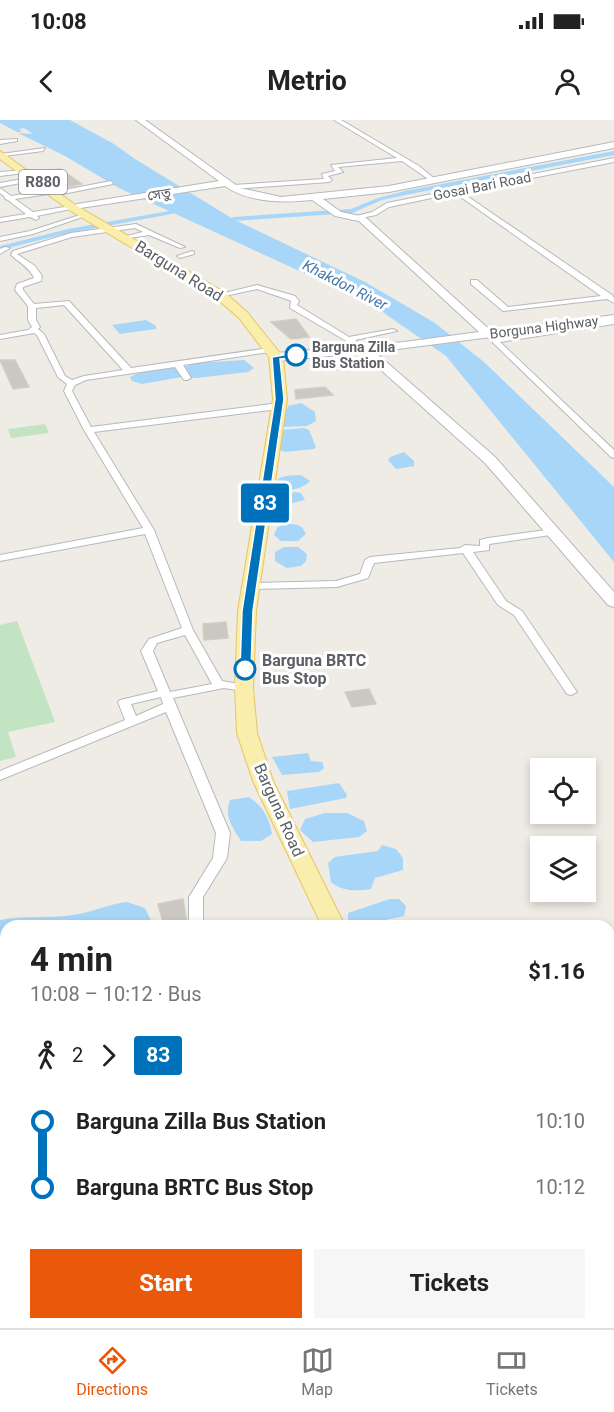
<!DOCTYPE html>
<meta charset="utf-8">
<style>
body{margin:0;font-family:Roboto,"Noto Sans Bengali",sans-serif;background:#f6f6f6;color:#222;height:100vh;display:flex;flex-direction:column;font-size:22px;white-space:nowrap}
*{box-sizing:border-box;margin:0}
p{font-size:20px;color:#767676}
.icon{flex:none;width:33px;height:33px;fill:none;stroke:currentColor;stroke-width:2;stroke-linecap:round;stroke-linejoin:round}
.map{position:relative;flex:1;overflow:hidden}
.side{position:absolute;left:0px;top:800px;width:615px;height:410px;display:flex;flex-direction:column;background:#fff;border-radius:18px 18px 0 0;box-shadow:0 3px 9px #0003}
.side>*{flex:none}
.badge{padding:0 12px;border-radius:4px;font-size:21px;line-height:39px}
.buttons{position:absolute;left:530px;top:638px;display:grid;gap:12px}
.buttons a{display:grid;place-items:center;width:66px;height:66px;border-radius:0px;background:#fff;box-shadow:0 3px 9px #0003;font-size:30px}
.map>.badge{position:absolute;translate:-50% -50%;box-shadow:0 0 0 3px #fff}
.legs{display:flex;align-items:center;gap:9px;height:66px;padding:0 30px;font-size:20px}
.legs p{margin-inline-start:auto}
.summary{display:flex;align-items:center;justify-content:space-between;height:102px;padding:0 30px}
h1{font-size:33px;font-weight:700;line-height:45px}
.primary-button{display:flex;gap:12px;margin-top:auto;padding:12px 30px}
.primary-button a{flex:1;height:69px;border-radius:0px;background:#ea580c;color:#fff;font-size:24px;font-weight:700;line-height:69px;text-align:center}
.primary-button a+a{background:#f6f6f6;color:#222}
ul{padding:0 30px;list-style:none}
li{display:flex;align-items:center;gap:21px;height:66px;font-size:22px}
li i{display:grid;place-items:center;width:9px;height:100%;margin:0 8px;background:currentColor}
li i::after{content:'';width:15px;height:15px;margin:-8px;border:4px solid;border-radius:50%;background:#fff}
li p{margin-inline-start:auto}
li:first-child i{background:linear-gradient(#0000 50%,currentColor 0)}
li:last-child i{background:linear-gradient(currentColor 50%,#0000 0)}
.status{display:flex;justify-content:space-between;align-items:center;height:42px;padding:0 30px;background:#fff;direction:ltr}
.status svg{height:16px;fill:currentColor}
header{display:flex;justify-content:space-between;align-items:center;height:78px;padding:0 30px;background:#fff;font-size:27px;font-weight:700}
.tab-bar{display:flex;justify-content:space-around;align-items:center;height:84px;border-top:2px solid #e0e0e0;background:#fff;font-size:16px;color:#767676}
.tab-bar a{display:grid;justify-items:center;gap:3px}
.tab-bar .on{color:#ea580c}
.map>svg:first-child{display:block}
.green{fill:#c2e4c2}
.water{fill:#a8d6f9}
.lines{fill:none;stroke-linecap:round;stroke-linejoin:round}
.canal{fill:#a8d6f9;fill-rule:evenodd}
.building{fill:#cbc8c4;stroke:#d2cdc3;stroke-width:1.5}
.street-casing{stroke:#b6b9bd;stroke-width:2}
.secondary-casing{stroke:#b6b8bd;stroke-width:2}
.primary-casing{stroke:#e8c463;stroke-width:2}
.street{fill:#fff;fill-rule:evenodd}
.secondary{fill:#fff;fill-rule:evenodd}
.primary{fill:#faeead;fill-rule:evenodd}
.line-1{fill:#0072bc;stroke:#fff;stroke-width:1.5}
.stop-1-dot{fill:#fff;stroke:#0072bc;stroke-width:3}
.labels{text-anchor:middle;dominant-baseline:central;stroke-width:6;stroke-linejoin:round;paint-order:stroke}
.far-street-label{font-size:14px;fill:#5c5f64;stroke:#fff}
.far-stop-label{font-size:14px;font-weight:bold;fill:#5c5f64;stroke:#fff;text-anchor:start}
.shield{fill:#fff;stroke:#8d8f92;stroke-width:1.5}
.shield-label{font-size:15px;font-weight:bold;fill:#5c5f64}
.far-water-label{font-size:15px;font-style:italic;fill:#4677aa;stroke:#fff}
.street-label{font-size:16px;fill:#5c5f64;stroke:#fff}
.stop-label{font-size:16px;font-weight:bold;fill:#5c5f64;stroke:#fff;text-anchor:start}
</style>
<div class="status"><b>10:08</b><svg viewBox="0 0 49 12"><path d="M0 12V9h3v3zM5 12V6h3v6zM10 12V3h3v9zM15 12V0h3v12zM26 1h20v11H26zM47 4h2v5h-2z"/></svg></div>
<header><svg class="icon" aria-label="back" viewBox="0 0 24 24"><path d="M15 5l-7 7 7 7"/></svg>Metrio<svg class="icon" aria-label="person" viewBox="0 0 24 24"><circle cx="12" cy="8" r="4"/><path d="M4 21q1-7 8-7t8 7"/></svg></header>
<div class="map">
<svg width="614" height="1208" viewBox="0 0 614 1208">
<rect width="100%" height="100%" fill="#eeece4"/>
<g class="green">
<polygon points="45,304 49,313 11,318 8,309"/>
<polygon points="17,501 55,602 8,612 16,637 0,641 0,505"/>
</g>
<g class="water">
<polygon points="0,0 70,0 114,24 135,39 233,99 365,162 435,203 484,242 614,367 614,442 446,236 371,184 119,68 65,36 18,13 33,14 24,8 19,9 22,12 17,12 0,3"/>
<polygon points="146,200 156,206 156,209 120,214 112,205"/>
<polygon points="244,240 254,248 248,252 197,258 191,258 184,247 196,243"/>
<polygon points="169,247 177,249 182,257 142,264 132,261 130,257 143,251"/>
<polygon points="301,283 315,292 316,301 307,306 283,307 281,304 288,286"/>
<polygon points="304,308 309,310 316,327 314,329 285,332 278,329 281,310"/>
<polygon points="404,332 414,341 414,346 396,349 388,340 390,337"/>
<path d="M301,355L310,361C303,369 283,374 274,367C276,354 290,356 301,355Z"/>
<polygon points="295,372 301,373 305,380 280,386 270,382 272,377"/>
<path d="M283,404C294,404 302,403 306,414L298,421H281L274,415L277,408Z"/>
<polygon points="284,427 298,427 307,434 306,441 301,446 287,448 275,441 275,432"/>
<polygon points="308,633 311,641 322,642 324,648 319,652 282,655 272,637"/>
<polygon points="339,663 347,675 346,678 290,689 287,671"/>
<path d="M249,677C263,687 269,697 272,714L261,721H241C232,707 224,696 230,680Z"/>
<polygon points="325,693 347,693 364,701 367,711 359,717 313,722 300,710 305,699"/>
<path d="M382,725L396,729L403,738V750L375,758L371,769C356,771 343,772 331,762L328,743L335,737L378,731Z"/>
<polygon points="390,779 399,779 406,786 404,796 362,805 348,801 348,793"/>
<path d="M127,782L145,788L153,805L6,806V974L0,971V800C24,795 48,799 72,795C91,793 108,784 127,782Z"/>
</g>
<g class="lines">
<g class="canal">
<polygon points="614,31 614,35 405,75 382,80 352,93 233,101 230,99 233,97 351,89 378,78 405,71"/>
<polygon points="186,88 189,90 188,91 68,113 0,130 0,126 68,109"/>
</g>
</g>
<g class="building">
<polygon points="60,49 82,64 64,68 41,51"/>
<polygon points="296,199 309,217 291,219 271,202"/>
<polygon points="0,240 15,240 29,267 13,269"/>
<polygon points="325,267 333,275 296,279 295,270"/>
<polygon points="226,502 228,518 204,520 203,504"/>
<polygon points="369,569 376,584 352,587 345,572"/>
<polygon points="183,779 187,803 164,806 158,784"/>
</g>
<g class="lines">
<defs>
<g id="street">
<polygon points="334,0 341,0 419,46 436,60 431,61 402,41 338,47 343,52 328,56 332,60 329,62 233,69 230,67 233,65 324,59 322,54 335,51 331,45 397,38"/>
<polygon points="17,19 17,21 0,24 0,20"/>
<polygon points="45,28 43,31 4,36 1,34"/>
<polygon points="614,38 614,42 461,72 612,175 614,178 614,183 607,179 503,191 471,164 471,160 477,160 508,187 601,176 455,73 389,87 376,95 352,100 349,98 372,92 387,83"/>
<polygon points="25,50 23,53 0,56 0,52"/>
<polygon points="34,57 36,60 0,67 0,63"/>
<polygon points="111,61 113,64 58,75 55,73 15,79 33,92 77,85 80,87 37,96 39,98 36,100 30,97 0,102 0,98 26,94 8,80 5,79 5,77 0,73 0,68 11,76 56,69 59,71"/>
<polygon points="83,94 88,95 33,114 0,121 0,117 30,111"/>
<path d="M136,104L185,127L180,128L149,115L123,119V117L143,112L135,108L72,117L17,134L35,146L42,156L41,161L23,167V170L34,184L69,181L131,248L269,228L273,230L269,232L183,245L191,258L187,260H184L175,247L86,260L75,265L72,271L91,307L279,283L283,286L279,289L94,312L154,410L193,510L222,561L244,565L250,568L244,571L224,568L173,578L230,713L227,738L203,777V806H189V777L213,738L216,713L166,592L0,660V651L125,600L118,582L120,580L158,571L141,531L149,519L182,508L145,414L0,441V435L143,408L84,310L64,271L67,264L58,257L37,215L34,213L0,219V215L28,210L32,207L28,200V186L15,170L17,164L34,158C30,148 19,142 11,135L13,131L71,113ZM64,185L123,250L84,256L72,260L65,256L44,214L38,209L40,207L36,200V188ZM185,515L212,564L170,572L153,531L157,523ZM161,577L163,584L136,596L131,584Z"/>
<polygon points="5,127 10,128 0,134 0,129"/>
<polygon points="192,131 194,132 194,134 180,138 177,136"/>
<polygon points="257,165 295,176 299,181 297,185 349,217 393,209 397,211 355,220 368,228 368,232 365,232 290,188 291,181 289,180 257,169 220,177 216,175"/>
<polygon points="614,200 614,204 500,222 614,330 614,338 611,337 485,215 489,213 496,217"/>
<polygon points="553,409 557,410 557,414 489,424 489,430 473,432 506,481 522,491 577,572 571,575 567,574 514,495 498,485 463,433 374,443 368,458 337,467 252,469 247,466 252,463 336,461 360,454 365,440 370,437 460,428 465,425 480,426 480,420 488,418"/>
<polygon points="6,1015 6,1029 0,1030 0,1016"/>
<polygon points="239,1203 281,1203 279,1208 237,1208"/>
<polygon points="326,1203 344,1203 346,1208 328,1208"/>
</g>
<g id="secondary">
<path d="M136,0H145L240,68L281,77L389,66L614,22V28L389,72L323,79L341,92L365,97L491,211L614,195V201L375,232L495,337L614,472V487L608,485L485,343L362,233L276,241L270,237L276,233L404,222L479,212L359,101L335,96L312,80C284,83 249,83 225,66L74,89L72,87L77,84L219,61Z"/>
<polygon points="614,1100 614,1123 609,1124 609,1101"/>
</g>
<g id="primary">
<polygon points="0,31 77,86 224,172 247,192 283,237 287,279 256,491 253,568 257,613 273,661 345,806 322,806 253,661 237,613 235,568 238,491 273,279 269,237 239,198 216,178 69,90 0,39"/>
<polygon points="512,1203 542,1203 544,1208 514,1208"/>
</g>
</defs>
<use href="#street" class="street-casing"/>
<use href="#secondary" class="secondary-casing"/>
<use href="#primary" class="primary-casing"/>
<use href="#street" class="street"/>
<use href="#secondary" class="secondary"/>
<use href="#primary" class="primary"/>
</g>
<polygon class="line-1" points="296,233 299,237 280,239 284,279 253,491 251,549 245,552 240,549 242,491 275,279 272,237"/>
<g class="stop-1-dot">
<circle cx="296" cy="235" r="10"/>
<circle cx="245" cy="549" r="10"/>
</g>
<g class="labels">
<g class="far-street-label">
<text transform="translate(482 66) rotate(-11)">Gosai Bari Road</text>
<text transform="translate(159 74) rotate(-9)">সেতু</text>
<text transform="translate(544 207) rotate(-7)">Borguna Highway</text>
</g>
<g class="far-stop-label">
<text x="312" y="227">Barguna Zilla<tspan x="312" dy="16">Bus Station</tspan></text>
</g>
<rect class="shield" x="19" y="50" width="48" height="24" rx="4.5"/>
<g class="shield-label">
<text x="43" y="62">R880</text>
</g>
<g class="far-water-label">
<text transform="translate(345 165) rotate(27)">Khakdon River</text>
</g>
<g class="street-label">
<text transform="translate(179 151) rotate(32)">Barguna Road</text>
<text transform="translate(279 690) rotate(66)">Barguna Road</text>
</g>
<g class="stop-label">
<text x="262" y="540">Barguna BRTC<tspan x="262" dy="18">Bus Stop</tspan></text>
</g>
</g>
</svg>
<div class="buttons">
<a><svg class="icon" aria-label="locate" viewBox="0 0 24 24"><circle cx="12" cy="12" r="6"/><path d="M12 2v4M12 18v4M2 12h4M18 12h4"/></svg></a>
<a><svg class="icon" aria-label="layers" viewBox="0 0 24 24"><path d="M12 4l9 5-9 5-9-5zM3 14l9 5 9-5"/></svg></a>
</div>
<b class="badge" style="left:265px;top:383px;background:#0072bc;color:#fff">83</b>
<section class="side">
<div class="summary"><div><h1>4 min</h1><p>10:08 – 10:12 · Bus</p></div><b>$1.16</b></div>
<div class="legs"><svg class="icon" aria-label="walk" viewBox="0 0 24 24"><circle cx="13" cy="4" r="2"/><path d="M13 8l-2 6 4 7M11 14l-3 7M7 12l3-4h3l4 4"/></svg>2<svg class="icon" aria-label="forward" viewBox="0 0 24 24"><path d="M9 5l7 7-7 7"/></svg><b class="badge" style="background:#0072bc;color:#fff">83</b></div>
<ul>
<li><i style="color:#0072bc"></i><b>Barguna Zilla Bus Station</b><p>10:10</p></li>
<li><i style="color:#0072bc"></i><b>Barguna BRTC Bus Stop</b><p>10:12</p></li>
</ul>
<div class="primary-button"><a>Start</a><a>Tickets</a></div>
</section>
</div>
<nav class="tab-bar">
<a class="on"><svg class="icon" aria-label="directions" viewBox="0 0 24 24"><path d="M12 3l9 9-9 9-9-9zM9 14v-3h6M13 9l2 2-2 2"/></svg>Directions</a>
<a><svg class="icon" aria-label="map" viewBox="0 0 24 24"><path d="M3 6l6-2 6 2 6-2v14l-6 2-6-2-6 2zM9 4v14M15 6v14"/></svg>Map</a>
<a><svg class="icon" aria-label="tickets" viewBox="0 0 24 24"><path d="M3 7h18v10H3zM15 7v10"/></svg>Tickets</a>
</nav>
